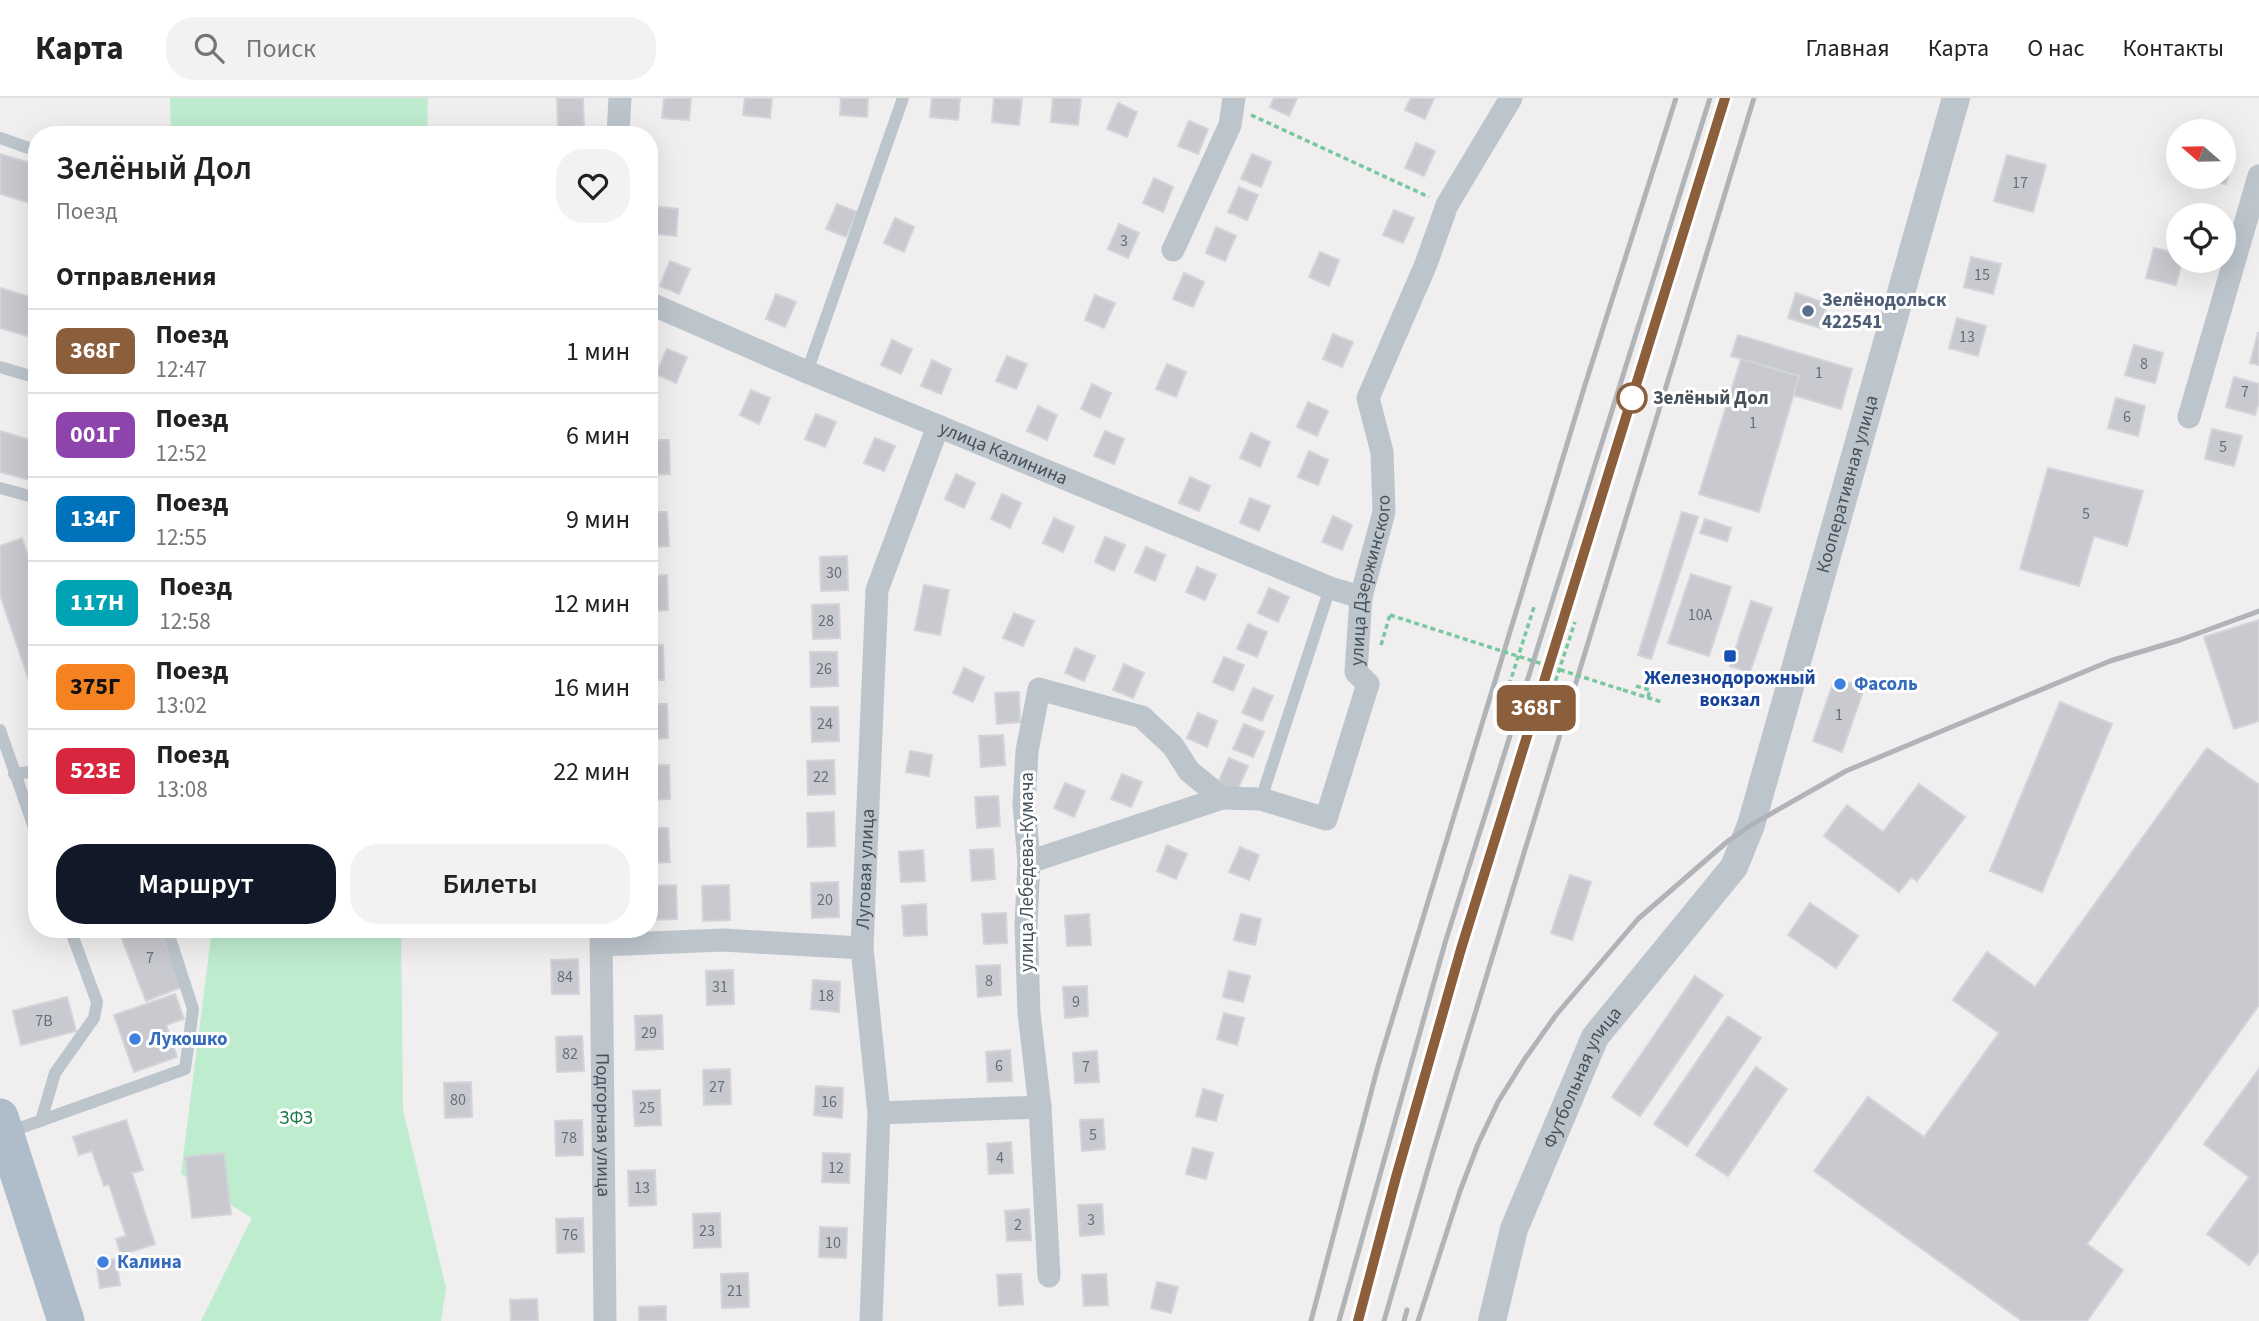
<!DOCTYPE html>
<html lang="ru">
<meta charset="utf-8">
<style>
body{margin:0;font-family:"Source Sans 3",sans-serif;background:#f2f2f2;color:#222;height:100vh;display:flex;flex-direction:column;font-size:26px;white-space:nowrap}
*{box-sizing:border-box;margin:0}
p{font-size:23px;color:#767676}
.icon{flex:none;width:38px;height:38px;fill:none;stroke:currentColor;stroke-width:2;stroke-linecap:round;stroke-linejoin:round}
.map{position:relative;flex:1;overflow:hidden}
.panel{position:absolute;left:28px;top:28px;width:630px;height:812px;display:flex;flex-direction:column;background:#fff;border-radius:28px;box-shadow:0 7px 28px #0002}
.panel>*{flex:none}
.badge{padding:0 14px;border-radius:10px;font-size:24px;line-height:46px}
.needle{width:46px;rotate:290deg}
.buttons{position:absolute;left:2166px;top:21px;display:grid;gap:14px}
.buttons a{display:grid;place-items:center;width:70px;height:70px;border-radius:50%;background:#fff;box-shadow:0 7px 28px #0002;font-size:35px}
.map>.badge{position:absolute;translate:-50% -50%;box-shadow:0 0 0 4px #fff}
h2{padding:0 28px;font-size:26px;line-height:63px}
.round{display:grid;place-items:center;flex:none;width:74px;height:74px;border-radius:28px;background:#f2f2f2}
.summary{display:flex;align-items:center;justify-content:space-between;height:119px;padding:0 28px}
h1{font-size:33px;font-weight:600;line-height:52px}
.primary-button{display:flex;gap:14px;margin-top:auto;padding:14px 28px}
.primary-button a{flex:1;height:80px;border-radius:28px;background:#111827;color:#fff;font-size:28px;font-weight:600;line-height:80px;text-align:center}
.primary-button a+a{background:#f2f2f2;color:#222}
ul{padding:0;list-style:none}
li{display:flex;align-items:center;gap:21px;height:84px;padding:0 28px;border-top:2px solid #e0e0e0}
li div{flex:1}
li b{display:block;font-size:26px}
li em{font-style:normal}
li .badge{min-width:77px;font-weight:700;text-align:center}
header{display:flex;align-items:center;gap:42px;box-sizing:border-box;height:98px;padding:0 35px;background:#fff;border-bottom:2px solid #e0e0e0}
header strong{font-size:33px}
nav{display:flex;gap:38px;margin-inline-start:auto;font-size:24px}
.search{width:490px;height:63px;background:#f2f2f2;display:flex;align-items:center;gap:18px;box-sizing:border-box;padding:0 24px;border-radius:28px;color:#767676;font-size:26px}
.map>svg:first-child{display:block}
.green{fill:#beeccf}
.building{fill:#c8cad0;stroke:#d2d4d9;stroke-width:2}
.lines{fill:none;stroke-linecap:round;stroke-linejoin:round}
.path{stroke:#78c89f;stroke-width:3.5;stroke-dasharray:5 3.5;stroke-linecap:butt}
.service{stroke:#bdc5cc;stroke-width:12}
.minor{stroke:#bdc5cc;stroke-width:23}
.tertiary{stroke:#bdc5cc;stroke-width:28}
.primary{stroke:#afbdcb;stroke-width:37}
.rail{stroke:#b0b3b8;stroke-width:5}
.path-bridge{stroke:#78c89f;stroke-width:3.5;stroke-dasharray:5 3.5;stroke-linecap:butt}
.line-casing{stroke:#fff;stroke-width:16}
.line{stroke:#8b5e3c;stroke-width:10}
.service-dot{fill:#5c6f8a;stroke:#fff;stroke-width:2.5}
.stop-dot{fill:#fff;stroke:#8b5e3c;stroke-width:3.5}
.transit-dot{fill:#1a4fb4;stroke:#fff;stroke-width:2.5}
.shop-dot{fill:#3f7fe0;stroke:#fff;stroke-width:2.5}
.labels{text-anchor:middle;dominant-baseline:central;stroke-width:6;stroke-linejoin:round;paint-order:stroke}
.number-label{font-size:16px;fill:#676f78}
.service-label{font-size:19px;font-weight:bold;fill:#4e5e75;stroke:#fff;text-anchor:start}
.stop-label{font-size:19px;font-weight:bold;fill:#47515a;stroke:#fff;text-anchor:start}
.street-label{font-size:19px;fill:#47515a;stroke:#fff}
.transit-label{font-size:19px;font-weight:bold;fill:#164399;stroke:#fff}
.shop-label{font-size:19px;font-weight:bold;fill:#366cbe;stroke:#fff;text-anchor:start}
.park-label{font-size:19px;fill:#1c7748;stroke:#fff}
</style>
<header>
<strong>Карта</strong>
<div class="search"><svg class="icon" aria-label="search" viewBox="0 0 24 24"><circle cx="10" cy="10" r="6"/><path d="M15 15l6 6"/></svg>Поиск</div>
<nav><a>Главная</a><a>Карта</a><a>О нас</a><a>Контакты</a></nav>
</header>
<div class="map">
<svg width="2259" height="1223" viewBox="0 0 2259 1223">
<rect width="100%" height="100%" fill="#f0eeee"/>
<g class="green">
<polygon points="170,0 428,0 427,37 171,37"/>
<polygon points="212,831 401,831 403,1012 446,1190 441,1223 201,1223 252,1120 181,1076"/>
</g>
<g class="building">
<polygon points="557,0 583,0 584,28 558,29"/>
<polygon points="664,0 691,0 689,22 662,20"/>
<polygon points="745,0 772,0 770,20 743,17"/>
<polygon points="841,0 868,0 867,19 840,17"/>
<polygon points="932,0 960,0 958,22 930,19"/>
<polygon points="994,0 1022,1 1019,27 992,24"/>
<polygon points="1053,0 1081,0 1078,27 1051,24"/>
<polygon points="1274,0 1297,0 1289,18 1270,9"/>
<polygon points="1411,0 1434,0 1425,21 1405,12"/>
<polygon points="1118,5 1137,14 1127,39 1107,31"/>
<polygon points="1189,23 1208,31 1198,56 1178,48"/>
<polygon points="1416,45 1435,53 1424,78 1405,70"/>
<polygon points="2224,54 2234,56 2226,86 2198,79 2224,79"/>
<polygon points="0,56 37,67 37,107 0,96"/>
<polygon points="1252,56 1271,64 1261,89 1241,81"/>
<polygon points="2007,57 2046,67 2033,114 1994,103"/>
<polygon points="1154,80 1173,89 1163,114 1143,105"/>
<polygon points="1239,89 1258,97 1247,122 1228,114"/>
<polygon points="837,106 857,114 846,139 826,131"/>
<polygon points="651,108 678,111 676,138 649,135"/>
<polygon points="1394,112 1414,120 1403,145 1383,137"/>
<polygon points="895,120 914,129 904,154 884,145"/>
<polygon points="1119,126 1139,135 1128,160 1108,151"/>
<polygon points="1216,129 1236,138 1225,163 1206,155"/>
<polygon points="2154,150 2179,156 2179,163 2182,163 2176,187 2146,180"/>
<polygon points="1320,154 1339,162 1329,188 1309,179"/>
<polygon points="1971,159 2001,166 1993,196 1964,189"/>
<polygon points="670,163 690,171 679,196 660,188"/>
<polygon points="1184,175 1204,184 1193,209 1173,201"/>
<polygon points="0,190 37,201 37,241 0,230"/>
<polygon points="1796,195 1827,206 1820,230 1788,220"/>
<polygon points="776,196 796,204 785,229 766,221"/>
<polygon points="1095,197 1115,205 1104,230 1085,222"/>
<polygon points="1957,220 1986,228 1978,258 1949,250"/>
<polygon points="2258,235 2259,235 2259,267 2250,265"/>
<polygon points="1333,236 1353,244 1342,269 1323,261"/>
<polygon points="1738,237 1852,271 1841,311 1793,297 1799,278 1731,258"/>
<polygon points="892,242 912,251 901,276 881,267"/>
<polygon points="2134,247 2163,255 2155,285 2125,277"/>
<polygon points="667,251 687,259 676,285 656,276"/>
<polygon points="1007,258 1027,266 1016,291 996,283"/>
<polygon points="1741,261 1799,278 1759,414 1699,396"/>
<polygon points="932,262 951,271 941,296 921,288"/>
<polygon points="1167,266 1186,274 1176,299 1156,291"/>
<polygon points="2234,279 2259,286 2259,303 2255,317 2226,309"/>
<polygon points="1092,286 1111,295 1100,320 1081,311"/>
<polygon points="751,292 770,300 759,326 740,317"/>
<polygon points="2116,300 2145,308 2138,338 2108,330"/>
<polygon points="1308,304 1328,313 1317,338 1297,329"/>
<polygon points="1038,308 1057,317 1047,342 1027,333"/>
<polygon points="816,316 836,324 825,349 805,341"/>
<polygon points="2212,331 2242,338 2234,368 2205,361"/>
<polygon points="0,333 37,344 37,384 0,374"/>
<polygon points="1105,333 1124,341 1114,366 1094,358"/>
<polygon points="1251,335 1270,344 1260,369 1240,360"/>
<polygon points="875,340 895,348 884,373 864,365"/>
<polygon points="649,342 669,342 670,376 649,377"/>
<polygon points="1309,353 1328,362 1318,387 1298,379"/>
<polygon points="2048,370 2143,393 2127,448 2094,438 2079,488 2020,471"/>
<polygon points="956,376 975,385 964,410 945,401"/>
<polygon points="1190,379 1210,388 1199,413 1179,405"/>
<polygon points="1002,396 1021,405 1010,430 991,421"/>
<polygon points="1250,400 1270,408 1259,433 1240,425"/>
<polygon points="649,414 667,414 669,448 649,449"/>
<polygon points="1682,414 1698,419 1651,561 1638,557"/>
<polygon points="1333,418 1352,427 1342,452 1322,444"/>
<polygon points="1054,420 1074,429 1063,454 1043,445"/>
<polygon points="1705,421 1731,430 1727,443 1700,435"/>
<polygon points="1105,439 1125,447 1114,473 1095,464"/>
<polygon points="22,440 37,485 37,606 0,497 0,448"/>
<polygon points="1146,449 1165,457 1155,483 1135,474"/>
<polygon points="847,458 848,492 821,493 820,459"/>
<polygon points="1197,469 1216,477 1205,502 1186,494"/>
<polygon points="1691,476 1731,489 1709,558 1668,545"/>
<polygon points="667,477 668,512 649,513 649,478"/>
<polygon points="924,487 949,492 940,537 915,532"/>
<polygon points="1269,490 1289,499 1278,524 1258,515"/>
<polygon points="1751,503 1772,510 1750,574 1730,568"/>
<polygon points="839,506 840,540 813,541 812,507"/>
<polygon points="1014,515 1034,523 1023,548 1003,540"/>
<polygon points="2259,522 2259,623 2234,631 2204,539"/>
<polygon points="1248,526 1267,534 1257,559 1237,551"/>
<polygon points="663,547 664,582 649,582 649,548"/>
<polygon points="1075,550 1095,558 1084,583 1065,575"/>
<polygon points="810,554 837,554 838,588 811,589"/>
<polygon points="1224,559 1244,567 1233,593 1213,584"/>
<polygon points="1124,566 1144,575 1133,600 1113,592"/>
<polygon points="964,570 984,579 973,604 953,595"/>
<polygon points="1835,580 1864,590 1842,654 1813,643"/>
<polygon points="1253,590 1273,598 1262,623 1242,615"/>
<polygon points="1019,594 1020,624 997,626 995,595"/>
<polygon points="2060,604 2112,626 2042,794 1990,773"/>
<polygon points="649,606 667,606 668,640 649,641"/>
<polygon points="811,609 838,609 839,643 812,644"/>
<polygon points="1198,615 1217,623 1207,649 1187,640"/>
<polygon points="1244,626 1264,634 1253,659 1233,651"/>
<polygon points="1003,637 1005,667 981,669 979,638"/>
<polygon points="2207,650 2259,687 2259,907 2087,1146 2123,1172 2087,1223 2022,1223 1814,1073 1868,999 1924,1039 1999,935 1953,902 1987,854 2035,889"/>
<polygon points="910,653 932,657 929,678 906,674"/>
<polygon points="1229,660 1248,668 1237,693 1218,685"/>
<polygon points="834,662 835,696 808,697 807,663"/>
<polygon points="649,667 669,667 670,701 649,702"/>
<polygon points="1122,676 1142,684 1131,709 1111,701"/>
<polygon points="1065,685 1085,693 1074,719 1054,710"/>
<polygon points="1919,686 1965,719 1917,783 1911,779 1899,794 1824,738 1847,707 1883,734"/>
<polygon points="998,698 1000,728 977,730 975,699"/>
<polygon points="834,714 835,748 808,749 807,715"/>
<polygon points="649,730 668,730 670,764 649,765"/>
<polygon points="1167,747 1187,756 1176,781 1157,773"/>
<polygon points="1240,749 1259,757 1249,782 1229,774"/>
<polygon points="993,751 995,781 972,783 970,752"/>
<polygon points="923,752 925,783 901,784 899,754"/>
<polygon points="1570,777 1591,784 1572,842 1551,835"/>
<polygon points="838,784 839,819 812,820 811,785"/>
<polygon points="676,787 677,821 650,822 649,788"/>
<polygon points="729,787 730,822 703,823 702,788"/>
<polygon points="1810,805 1858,838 1836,870 1788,837"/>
<polygon points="926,806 927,837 904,838 902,808"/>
<polygon points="1006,815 1007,845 984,846 982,816"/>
<polygon points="1089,816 1091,847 1067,848 1065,818"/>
<polygon points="1241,816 1261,821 1255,847 1234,842"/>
<polygon points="118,831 160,831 182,889 146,903"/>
<polygon points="578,861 579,896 552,896 551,862"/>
<polygon points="1000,867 1001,897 978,899 976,868"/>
<polygon points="733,872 734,906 707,907 706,873"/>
<polygon points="1229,873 1250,878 1243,904 1223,899"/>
<polygon points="1695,878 1723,897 1640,1018 1612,999"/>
<polygon points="813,882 840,884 839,914 811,911"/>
<polygon points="1087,888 1088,918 1065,920 1063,889"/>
<polygon points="175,896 184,921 166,927 177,959 134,974 114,917"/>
<polygon points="67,899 76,933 21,947 13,913"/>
<polygon points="1224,915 1244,920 1237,947 1217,941"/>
<polygon points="662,917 663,951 636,952 635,918"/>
<polygon points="1728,918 1761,940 1687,1048 1654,1026"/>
<polygon points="582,938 584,973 557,974 556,939"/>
<polygon points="1010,952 1012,983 988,984 986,954"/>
<polygon points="1097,953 1099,984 1075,985 1073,955"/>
<polygon points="1756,969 1787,991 1728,1078 1696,1057"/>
<polygon points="730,971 731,1006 704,1007 703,972"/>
<polygon points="2259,971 2259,1153 2249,1167 2207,1136 2249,1079 2204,1046"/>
<polygon points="471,984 472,1019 445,1020 444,985"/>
<polygon points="816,988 843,990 842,1020 814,1017"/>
<polygon points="1203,991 1223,997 1216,1023 1196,1018"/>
<polygon points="660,992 661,1027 635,1028 633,993"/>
<polygon points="1103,1021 1105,1051 1082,1053 1080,1022"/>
<polygon points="126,1022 143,1072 132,1075 155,1146 121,1157 116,1141 126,1138 109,1086 104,1088 92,1053 79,1057 73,1039"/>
<polygon points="582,1022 583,1057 556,1058 555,1023"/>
<polygon points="1011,1044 1013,1075 989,1076 987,1046"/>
<polygon points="1193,1050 1213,1055 1206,1081 1186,1076"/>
<polygon points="224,1055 231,1116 192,1120 185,1059"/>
<polygon points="823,1055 850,1056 849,1085 822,1084"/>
<polygon points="655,1072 656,1107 629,1108 628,1073"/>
<polygon points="1102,1106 1104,1136 1080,1138 1078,1107"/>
<polygon points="1029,1111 1031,1142 1007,1143 1005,1113"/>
<polygon points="720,1115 721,1149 694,1150 693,1116"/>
<polygon points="583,1120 584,1154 557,1155 556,1121"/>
<polygon points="820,1129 847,1130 846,1160 819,1159"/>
<polygon points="116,1161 120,1187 100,1190 96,1164"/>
<polygon points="748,1175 749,1209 722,1210 721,1176"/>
<polygon points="1021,1176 1023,1206 999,1208 997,1177"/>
<polygon points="1106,1176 1108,1207 1084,1208 1082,1177"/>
<polygon points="1157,1184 1178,1189 1171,1215 1151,1210"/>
<polygon points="537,1201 538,1223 511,1223 510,1202"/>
<polygon points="666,1208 666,1223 639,1223 639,1209"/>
</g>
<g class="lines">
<g class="path">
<polyline points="1251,17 1429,99"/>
<polyline points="1381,547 1390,517"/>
<polyline points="1636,588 1650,592 1648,599"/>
<polyline points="1623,592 1662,604"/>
<polyline points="1504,603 1534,509"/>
<polyline points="1545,615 1575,524"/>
</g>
<g class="service">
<polyline points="0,40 37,53"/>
<polyline points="0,269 37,280"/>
<polyline points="807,274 903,0"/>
<polyline points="0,390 37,400"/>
<polyline points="0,632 37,738"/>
<polyline points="14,676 37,673"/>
<polyline points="1261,701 1330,490"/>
<polyline points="41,1023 55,975 94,920 97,904 70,831"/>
<polyline points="9,1034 185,971 193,911 167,831"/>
</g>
<g class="minor">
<polyline points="618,37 620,0"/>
<polyline points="1173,152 1230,27 1234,0"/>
<path id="s1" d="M649,205L807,274L1330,490L1361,499"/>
<polyline points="2189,319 2259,78"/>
<path id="s2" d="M1029,764L1222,700L1261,701L1326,721L1368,586L1356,574L1361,499L1384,414L1382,354L1368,300L1426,166L1447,107L1511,0"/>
<path id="s3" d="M601,831L605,1223"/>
<polyline points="602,847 723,842 862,850"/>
<polyline points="879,1015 1040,1009"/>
<polyline points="1049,1178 1040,1009 1029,915 1026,826 1029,764 1024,706 1027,653 1039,591 1142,619 1173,648 1189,673 1222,700"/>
<path id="s4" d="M871,1223L879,1015L862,850L877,492L938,328"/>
</g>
<path class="tertiary" id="s5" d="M1492,1223L1514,1131L1595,939L1734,769L1751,727L1956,0"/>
<polyline class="primary" points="0,1019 66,1223"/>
<g class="rail">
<polyline points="1311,1223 1378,968 1585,287 1676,0"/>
<polyline points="1339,1223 1445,845 1710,0"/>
<polyline points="1358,1223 1396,1079 1461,851 1725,0"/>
<polyline points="1384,1223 1432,1057 1754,0"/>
<polyline points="1404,1223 1407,1212"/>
<polyline points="1418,1223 1460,1093 1478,1046 1498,1004 1524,962 1556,917 1638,821 1728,743 1751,727 1846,673 2110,563 2180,542 2259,513"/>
</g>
<polyline class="path-bridge" points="1390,517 1623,592"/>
</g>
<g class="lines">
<defs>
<polyline id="line" points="1358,1223 1396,1079 1461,851 1725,0"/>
</defs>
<use href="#line" class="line-casing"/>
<use href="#line" class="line"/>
</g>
<circle class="service-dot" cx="1808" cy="213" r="7"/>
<circle class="stop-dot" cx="1632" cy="300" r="14"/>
<rect class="transit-dot" x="1723" y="551" width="14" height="14" rx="3.5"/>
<g class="shop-dot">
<circle cx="1840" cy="586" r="7"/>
<circle cx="135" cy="941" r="7"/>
<circle cx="103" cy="1164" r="7"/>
</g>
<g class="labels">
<g class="number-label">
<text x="2020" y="85">17</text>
<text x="1124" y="143">3</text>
<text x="1982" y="177">15</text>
<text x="1967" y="239">13</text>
<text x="2144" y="266">8</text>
<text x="1819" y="275">1</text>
<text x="2245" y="294">7</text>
<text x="2127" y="319">6</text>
<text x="1753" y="325">1</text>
<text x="2223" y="349">5</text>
<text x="2086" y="416">5</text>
<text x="834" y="475">30</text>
<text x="1700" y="517">10А</text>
<text x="826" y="523">28</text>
<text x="824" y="571">26</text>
<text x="1839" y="617">1</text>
<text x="825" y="626">24</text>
<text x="821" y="679">22</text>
<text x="825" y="802">20</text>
<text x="150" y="860">7</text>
<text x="565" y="879">84</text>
<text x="989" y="883">8</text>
<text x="720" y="889">31</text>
<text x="826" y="898">18</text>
<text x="1076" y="904">9</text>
<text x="44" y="923">7В</text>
<text x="649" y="935">29</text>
<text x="570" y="956">82</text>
<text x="999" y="968">6</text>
<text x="1086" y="969">7</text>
<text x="717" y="989">27</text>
<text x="458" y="1002">80</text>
<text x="829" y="1004">16</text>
<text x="647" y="1010">25</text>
<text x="1093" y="1037">5</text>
<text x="569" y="1040">78</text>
<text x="1000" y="1060">4</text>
<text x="836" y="1070">12</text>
<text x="642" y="1090">13</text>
<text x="1091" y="1122">3</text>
<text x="1018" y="1127">2</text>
<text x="707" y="1133">23</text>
<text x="570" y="1137">76</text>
<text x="833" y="1145">10</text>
<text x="735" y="1193">21</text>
</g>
<g class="service-label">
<text x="1822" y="202">Зелёнодольск<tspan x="1822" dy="22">422541</tspan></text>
</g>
<g class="stop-label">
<text x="1653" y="300">Зелёный Дол</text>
</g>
<g class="street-label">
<text stroke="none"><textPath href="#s1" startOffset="385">улица Калинина</textPath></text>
<text stroke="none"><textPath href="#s5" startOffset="922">Кооперативная улица</textPath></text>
<text stroke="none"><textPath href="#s2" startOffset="562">улица Дзержинского</textPath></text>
<text stroke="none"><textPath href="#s4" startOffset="453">Луговая улица</textPath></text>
<text transform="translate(1027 774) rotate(-90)">улица Лебедева-Кумача</text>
<text stroke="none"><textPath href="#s5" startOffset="261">Футбольная улица</textPath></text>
<text stroke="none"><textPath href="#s3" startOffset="196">Подгорная улица</textPath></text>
</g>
<g class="transit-label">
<text x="1730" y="580">Железнодорожный<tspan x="1730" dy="22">вокзал</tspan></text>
</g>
<g class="shop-label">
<text x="1854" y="586">Фасоль</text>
<text x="149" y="941">Лукошко</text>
<text x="117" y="1164">Калина</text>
</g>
<g class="park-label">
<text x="296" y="1020">ЗФЗ</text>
</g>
</g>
</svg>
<div class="buttons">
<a><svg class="needle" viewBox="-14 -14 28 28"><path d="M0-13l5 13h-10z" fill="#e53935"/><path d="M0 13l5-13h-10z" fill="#767676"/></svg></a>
<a><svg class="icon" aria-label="locate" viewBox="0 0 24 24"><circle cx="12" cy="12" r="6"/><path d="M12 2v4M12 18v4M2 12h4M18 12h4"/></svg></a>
</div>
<b class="badge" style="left:1536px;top:610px;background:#8b5e3c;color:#fff">368Г</b>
<section class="panel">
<div class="summary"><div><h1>Зелёный Дол</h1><p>Поезд</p></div><a class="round"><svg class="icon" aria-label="heart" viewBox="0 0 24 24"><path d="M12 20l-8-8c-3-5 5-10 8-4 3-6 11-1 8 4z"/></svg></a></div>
<h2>Отправления</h2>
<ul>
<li><span class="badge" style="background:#8b5e3c;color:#fff">368Г</span><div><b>Поезд</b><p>12:47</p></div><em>1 мин</em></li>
<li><span class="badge" style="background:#8e44ad;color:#fff">001Г</span><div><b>Поезд</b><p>12:52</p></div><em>6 мин</em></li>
<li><span class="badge" style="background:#0072bc;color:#fff">134Г</span><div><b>Поезд</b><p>12:55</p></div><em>9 мин</em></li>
<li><span class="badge" style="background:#00a3b4;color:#fff">117Н</span><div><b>Поезд</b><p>12:58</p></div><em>12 мин</em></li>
<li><span class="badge" style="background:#f58220;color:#111">375Г</span><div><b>Поезд</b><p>13:02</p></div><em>16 мин</em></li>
<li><span class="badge" style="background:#d7263d;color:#fff">523Е</span><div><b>Поезд</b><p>13:08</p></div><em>22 мин</em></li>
</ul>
<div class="primary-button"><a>Маршрут</a><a>Билеты</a></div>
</section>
</div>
